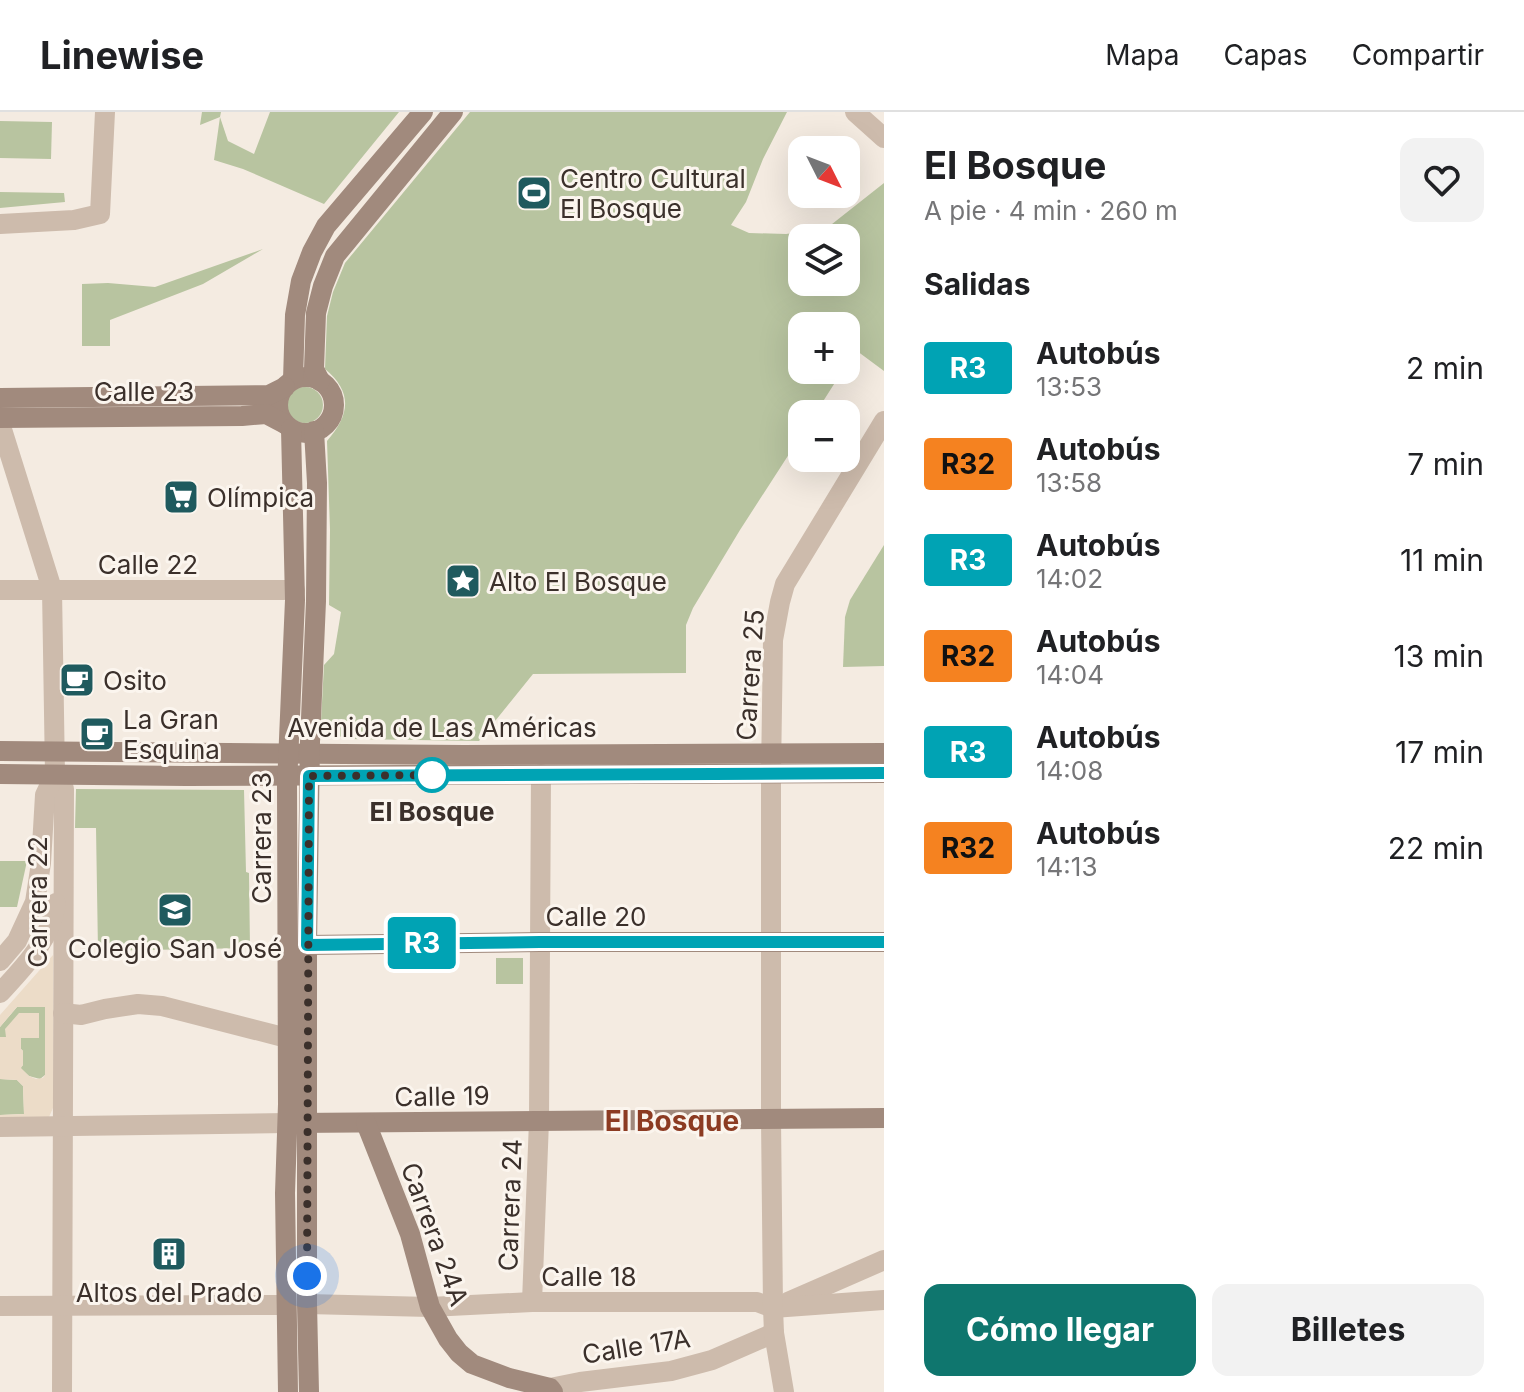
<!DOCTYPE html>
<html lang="es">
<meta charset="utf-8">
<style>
body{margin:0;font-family:Inter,sans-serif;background:#f2f2f2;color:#202124;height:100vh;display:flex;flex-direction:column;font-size:30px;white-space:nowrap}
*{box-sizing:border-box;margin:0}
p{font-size:26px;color:#757577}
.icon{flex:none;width:44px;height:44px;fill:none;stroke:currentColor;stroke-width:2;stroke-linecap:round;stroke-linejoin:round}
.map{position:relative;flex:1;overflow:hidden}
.side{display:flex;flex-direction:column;background:#fff;width:640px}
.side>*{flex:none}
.badge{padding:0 16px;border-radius:6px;font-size:28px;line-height:52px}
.needle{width:52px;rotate:132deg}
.buttons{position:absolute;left:788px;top:24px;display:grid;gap:16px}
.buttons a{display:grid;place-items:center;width:72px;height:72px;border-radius:16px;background:#fff;box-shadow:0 8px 32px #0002;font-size:40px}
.you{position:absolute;width:40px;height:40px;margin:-20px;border:6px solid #fff;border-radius:50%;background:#1a73e8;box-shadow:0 0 0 12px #1a73e833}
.map>.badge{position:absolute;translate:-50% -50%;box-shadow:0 0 0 4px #fff}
h2{padding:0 40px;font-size:30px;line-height:72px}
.round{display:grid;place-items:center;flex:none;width:84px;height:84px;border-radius:16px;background:#f2f2f2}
.headline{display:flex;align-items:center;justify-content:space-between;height:136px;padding:0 40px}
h1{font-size:38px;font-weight:700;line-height:60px}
.cta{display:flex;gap:16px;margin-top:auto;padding:16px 40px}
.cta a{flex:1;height:92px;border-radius:16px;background:#0f766e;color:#fff;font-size:32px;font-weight:700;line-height:92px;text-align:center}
.cta a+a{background:#f2f2f2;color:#202124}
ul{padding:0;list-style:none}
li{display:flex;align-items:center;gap:24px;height:96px;padding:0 40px}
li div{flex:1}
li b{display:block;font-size:30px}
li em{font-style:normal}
li .badge{min-width:88px;font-weight:700;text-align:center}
header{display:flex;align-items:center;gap:48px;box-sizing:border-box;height:112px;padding:0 40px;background:#fff;border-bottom:2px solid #e0e0e0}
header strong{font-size:38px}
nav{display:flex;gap:44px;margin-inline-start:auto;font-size:28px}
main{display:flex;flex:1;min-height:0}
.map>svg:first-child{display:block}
.green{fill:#b8c4a0;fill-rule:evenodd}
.plaza{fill:#ecdcc8}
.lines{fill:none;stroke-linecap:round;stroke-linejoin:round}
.street{stroke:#cdbbac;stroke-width:20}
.secondary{stroke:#a18a7d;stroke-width:20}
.line-casing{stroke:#fff;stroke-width:18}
.line{stroke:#00a3b4;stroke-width:12}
.walk{stroke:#3b302b;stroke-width:8;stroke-dasharray:0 14.4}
.stop-dot{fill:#fff;stroke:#00a3b4;stroke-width:4}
.labels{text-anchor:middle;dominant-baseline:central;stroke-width:6;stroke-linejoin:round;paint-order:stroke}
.poi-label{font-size:26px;fill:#3b302b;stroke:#fbf5ee;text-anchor:start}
.street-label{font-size:26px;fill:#3b302b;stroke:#fbf5ee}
.stop-label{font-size:26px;font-weight:bold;fill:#3b302b;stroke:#fbf5ee}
.neighbourhood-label{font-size:28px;font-weight:bold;fill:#8c3b22;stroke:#fbf5ee}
</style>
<header>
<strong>Linewise</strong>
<nav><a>Mapa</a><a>Capas</a><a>Compartir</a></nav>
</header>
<main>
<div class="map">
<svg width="884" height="1280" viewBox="0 0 884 1280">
<rect width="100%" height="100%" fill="#f4ebe1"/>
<g class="green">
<polygon points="202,0 221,0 220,5 228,29 254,42 270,0 399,0 324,92 243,57 214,48 220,5 200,13"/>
<path d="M470,0H787L763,47L746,90L731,113L749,121L786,122L827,116L884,71V259L857,239L846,254V214H802V258H843L815,302H802V322L740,418L693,496L686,513V561L533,562L479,629L351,627L329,622L321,609L324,553L334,542L341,500L329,493L330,418L327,329C350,303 353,280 325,257L327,204L333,180L345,151ZM802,126H846V170H802Z"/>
<polygon points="0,9 52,10 51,47 0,46"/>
<polygon points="0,80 64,81 65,90 0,96"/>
<polygon points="263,137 203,172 110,208 110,234 82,234 82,172 108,171 155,175"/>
<circle cx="305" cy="293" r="18"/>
<polygon points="884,433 884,554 843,555 845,505 850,488"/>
<polygon points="76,677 244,678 246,760 249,761 250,836 98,839 96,716 75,716"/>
<polygon points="0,749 27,749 17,795 0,795"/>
<rect x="496" y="846" width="27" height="26"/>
<polygon points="45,894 45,963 40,967 29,964 20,956 23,953 23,939 21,937 21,926 0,925 0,915 17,895"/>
<polygon points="0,967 17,968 23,974 24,1002 0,1003"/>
</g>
<polygon class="plaza" points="53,843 53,996 49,1005 0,1010 0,1003 24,1002 23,974 17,968 0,967 0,925 6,925 5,917 19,901 39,901 39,926 21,926 21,937 23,939 23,953 21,956 29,964 36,967 43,966 45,963 45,895 17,895 0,915 0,903"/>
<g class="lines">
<g class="street">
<polyline points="855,0 884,26"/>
<polyline points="0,112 74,108 100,102 105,0"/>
<polyline points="0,311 52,477 55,662 64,677 62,1280"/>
<polyline points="0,478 295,478"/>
<polyline points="0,849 17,829 35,790 41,751 45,683 55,662"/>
<path d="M0,881C24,855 51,828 56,791"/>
<polyline points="63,901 81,903 105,897 138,892 162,894 287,926"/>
<polyline points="0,1015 287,1011"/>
<polyline points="532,1190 539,1009 541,662"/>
<polyline points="788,1190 884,1148"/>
<polyline points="307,1192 430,1195 532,1190 757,1190 773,1196 884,1188"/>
<polyline points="0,1194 286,1193"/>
<polyline points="550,1276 580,1270 671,1259 712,1248 774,1221"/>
<polyline points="784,1280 774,1221 773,1196 771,1007 771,661 773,528 780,490 785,472 884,309"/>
</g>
<g class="secondary">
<circle cx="306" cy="293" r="28"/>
<polyline points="293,268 295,203 301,169 312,140 326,114 423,0"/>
<polyline points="320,269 314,257 316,201 323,174 335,144 453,0"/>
<polyline points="0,286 269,283 285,275"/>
<polyline points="0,306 242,304 266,302 285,312"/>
<polyline points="0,639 464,643 884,641"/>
<polyline points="0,662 186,664 884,661"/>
<polyline points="307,833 540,830 884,830"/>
<polyline points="296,1011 884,1006"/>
<polyline points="366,1011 410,1122 430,1195 448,1227 459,1241 472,1252 509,1266 550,1276 553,1280"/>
<polyline points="288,1280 285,1081 288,992 287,673 295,488 291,317"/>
<polyline points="309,1280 307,1192 307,833 310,630 316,489 317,371 314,319"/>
</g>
</g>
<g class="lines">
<defs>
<polyline id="line" points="884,661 309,664 307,833 540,830 884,830"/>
</defs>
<use href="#line" class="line-casing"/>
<use href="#line" class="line"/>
<polyline class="walk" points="307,1164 309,664 445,663 432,663"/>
</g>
<defs>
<symbol id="stadium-square" viewBox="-11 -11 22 22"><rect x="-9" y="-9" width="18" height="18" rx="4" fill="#1f5a5e" stroke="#fbf5ee"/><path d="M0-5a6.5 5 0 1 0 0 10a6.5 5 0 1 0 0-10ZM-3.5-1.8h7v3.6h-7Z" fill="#fff"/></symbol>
<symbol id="supermarket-square" viewBox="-11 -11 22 22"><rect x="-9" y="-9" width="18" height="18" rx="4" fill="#1f5a5e" stroke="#fbf5ee"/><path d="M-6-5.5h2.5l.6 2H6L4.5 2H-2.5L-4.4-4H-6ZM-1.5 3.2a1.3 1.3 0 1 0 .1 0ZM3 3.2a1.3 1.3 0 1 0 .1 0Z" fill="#fff"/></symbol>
<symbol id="sight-square" viewBox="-11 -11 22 22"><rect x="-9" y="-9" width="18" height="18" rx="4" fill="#1f5a5e" stroke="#fbf5ee"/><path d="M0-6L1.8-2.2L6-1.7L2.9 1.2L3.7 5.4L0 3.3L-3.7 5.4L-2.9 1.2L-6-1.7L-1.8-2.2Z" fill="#fff"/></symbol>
<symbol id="cafe-square" viewBox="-11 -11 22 22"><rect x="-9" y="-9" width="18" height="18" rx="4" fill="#1f5a5e" stroke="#fbf5ee"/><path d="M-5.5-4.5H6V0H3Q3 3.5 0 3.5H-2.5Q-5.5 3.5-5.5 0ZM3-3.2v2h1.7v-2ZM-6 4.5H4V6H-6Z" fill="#fff"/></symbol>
<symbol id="university-square" viewBox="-11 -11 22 22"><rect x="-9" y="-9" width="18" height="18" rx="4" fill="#1f5a5e" stroke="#fbf5ee"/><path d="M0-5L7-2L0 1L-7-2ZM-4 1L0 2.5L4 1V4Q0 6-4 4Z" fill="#fff"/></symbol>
<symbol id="building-square" viewBox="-11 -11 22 22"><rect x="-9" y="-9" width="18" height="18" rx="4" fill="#1f5a5e" stroke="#fbf5ee"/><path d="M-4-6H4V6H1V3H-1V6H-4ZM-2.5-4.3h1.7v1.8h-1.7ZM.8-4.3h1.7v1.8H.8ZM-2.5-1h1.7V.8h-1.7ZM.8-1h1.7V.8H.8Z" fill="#fff"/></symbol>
</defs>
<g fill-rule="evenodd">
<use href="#stadium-square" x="514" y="61" width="40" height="40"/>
<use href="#supermarket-square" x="161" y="365" width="40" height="40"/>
<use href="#sight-square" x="443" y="449" width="40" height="40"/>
<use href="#cafe-square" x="57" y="548" width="40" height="40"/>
<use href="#cafe-square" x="77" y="602" width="40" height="40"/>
<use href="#university-square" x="155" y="778" width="40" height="40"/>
<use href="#building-square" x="149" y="1122" width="40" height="40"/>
</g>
<circle class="stop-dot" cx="432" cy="663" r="16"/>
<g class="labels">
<g class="poi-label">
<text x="560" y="66">Centro Cultural<tspan x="560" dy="30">El Bosque</tspan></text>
<text x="207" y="385">Olímpica</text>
<text x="489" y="469">Alto El Bosque</text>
<text x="103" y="568">Osito</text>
<text x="123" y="607">La Gran<tspan x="123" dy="30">Esquina</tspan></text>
<text x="175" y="836" text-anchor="middle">Colegio San José</text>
<text x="169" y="1180" text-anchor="middle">Altos del Prado</text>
</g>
<g class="street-label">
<text x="144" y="279">Calle 23</text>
<text x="148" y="452">Calle 22</text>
<text transform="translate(750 563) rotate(-86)">Carrera 25</text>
<text x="442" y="615">Avenida de Las Américas</text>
<text transform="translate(261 726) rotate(-90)">Carrera 23</text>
<text transform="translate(37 790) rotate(-90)">Carrera 22</text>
<text x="596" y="804">Calle 20</text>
<text transform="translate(442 984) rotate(-1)">Calle 19</text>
<text transform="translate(510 1093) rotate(-88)">Carrera 24</text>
<text transform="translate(435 1122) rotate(70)">Carrera 24A</text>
<text x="589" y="1164">Calle 18</text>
<text transform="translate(636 1234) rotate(-9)">Calle 17A</text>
</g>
<g class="stop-label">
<text x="432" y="699">El Bosque</text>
</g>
<g class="neighbourhood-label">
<text x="672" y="1009">El Bosque</text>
</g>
</g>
</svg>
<div class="buttons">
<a><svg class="needle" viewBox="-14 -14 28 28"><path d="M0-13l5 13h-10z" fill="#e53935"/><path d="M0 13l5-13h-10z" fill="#757577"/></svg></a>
<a><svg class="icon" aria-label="layers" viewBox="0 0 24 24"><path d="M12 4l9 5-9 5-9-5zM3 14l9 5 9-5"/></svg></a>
<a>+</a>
<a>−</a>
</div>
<div class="you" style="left:307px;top:1164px"></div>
<b class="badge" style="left:422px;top:831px;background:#00a3b4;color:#fff">R3</b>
</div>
<section class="side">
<div class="headline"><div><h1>El Bosque</h1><p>A pie · 4 min · 260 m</p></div><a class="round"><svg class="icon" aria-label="heart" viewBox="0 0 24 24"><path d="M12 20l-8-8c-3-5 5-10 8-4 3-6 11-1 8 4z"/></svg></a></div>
<h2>Salidas</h2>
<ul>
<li><span class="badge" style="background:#00a3b4;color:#fff">R3</span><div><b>Autobús</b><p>13:53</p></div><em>2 min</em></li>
<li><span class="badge" style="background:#f58220;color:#111">R32</span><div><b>Autobús</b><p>13:58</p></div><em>7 min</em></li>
<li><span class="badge" style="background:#00a3b4;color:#fff">R3</span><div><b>Autobús</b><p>14:02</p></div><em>11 min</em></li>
<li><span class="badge" style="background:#f58220;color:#111">R32</span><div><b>Autobús</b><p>14:04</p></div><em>13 min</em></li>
<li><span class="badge" style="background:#00a3b4;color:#fff">R3</span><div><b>Autobús</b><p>14:08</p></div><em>17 min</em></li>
<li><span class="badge" style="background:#f58220;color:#111">R32</span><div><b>Autobús</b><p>14:13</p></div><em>22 min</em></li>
</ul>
<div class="cta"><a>Cómo llegar</a><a>Billetes</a></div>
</section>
</main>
